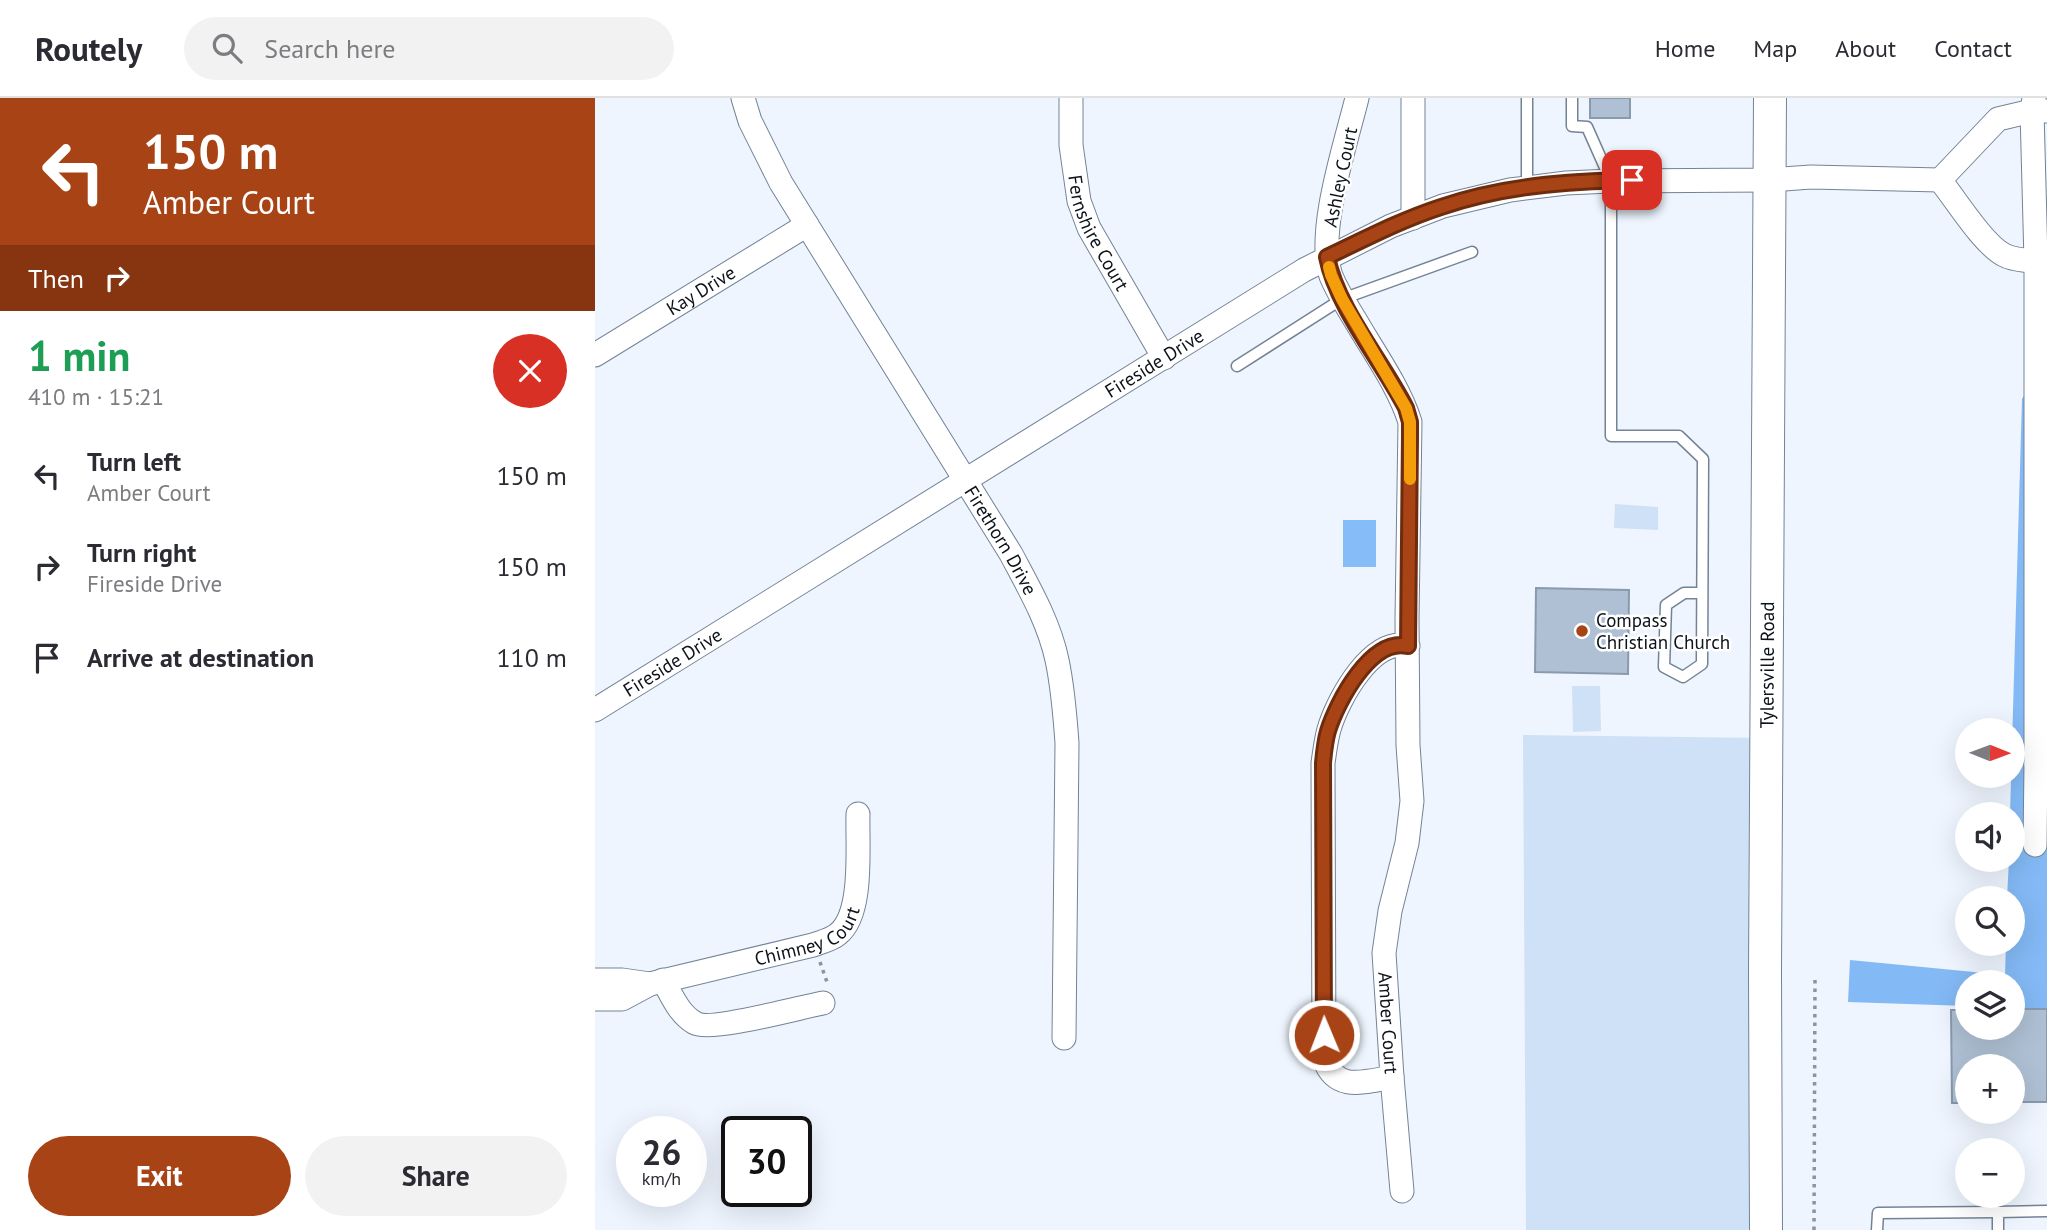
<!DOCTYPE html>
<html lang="en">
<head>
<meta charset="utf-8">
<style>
	:root { --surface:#fff; --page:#f2f2f3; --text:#2b2b33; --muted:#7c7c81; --line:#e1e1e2; --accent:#a84315 }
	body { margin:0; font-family:"PT Sans",sans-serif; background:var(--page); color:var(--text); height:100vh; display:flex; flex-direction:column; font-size:26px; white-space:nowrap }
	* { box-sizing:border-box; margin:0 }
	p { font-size:23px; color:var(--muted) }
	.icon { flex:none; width:38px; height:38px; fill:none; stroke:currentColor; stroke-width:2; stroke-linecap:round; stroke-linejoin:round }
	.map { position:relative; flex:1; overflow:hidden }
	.panel { display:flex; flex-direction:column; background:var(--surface); width:595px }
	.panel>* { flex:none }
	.hud { background:#a84315; color:#fff; overflow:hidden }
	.needle { width:46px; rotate:91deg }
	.tools { position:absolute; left:1360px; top:620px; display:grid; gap:14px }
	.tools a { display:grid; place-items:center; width:70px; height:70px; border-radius:50%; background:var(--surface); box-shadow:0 7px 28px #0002; font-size:35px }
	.speed { position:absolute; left:21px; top:1018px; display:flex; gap:14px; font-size:35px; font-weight:700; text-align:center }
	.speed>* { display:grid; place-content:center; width:91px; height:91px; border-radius:50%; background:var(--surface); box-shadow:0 7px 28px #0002; line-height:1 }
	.speed small { font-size:18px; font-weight:400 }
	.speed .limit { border:4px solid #111; border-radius:10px; background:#fff; color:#111 }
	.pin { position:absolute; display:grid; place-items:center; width:60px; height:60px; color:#fff; margin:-30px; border-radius:14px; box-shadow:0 4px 10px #0006 }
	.me { position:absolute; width:77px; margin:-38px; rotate:359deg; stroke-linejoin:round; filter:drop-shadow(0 0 5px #0008) }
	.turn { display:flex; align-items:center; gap:24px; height:147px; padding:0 28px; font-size:32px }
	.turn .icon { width:91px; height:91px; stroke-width:2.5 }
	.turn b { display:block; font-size:49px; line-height:60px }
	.then { display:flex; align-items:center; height:66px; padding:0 28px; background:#0003; gap:14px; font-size:26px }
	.round { display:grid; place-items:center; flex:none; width:74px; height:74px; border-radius:37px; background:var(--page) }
	.overview { display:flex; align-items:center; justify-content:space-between; height:119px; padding:0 28px }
	h1 { font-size:42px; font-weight:600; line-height:52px; color:#1e9e55 }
	.primary-button { display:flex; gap:14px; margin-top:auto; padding:14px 28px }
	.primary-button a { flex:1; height:80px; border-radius:42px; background:var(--accent); color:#fff; font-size:28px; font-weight:600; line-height:80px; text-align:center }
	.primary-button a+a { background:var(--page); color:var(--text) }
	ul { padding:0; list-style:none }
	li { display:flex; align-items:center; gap:21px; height:91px; padding:0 28px }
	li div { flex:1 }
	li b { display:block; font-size:26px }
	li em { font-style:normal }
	header { display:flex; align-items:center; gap:42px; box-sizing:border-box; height:98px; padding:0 35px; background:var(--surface); border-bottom:2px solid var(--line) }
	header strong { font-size:33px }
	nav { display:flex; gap:38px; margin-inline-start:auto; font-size:24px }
	.search { width:490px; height:63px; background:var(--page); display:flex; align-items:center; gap:18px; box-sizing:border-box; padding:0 24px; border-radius:38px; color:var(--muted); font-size:26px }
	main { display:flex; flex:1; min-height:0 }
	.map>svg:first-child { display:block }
</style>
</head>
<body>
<header>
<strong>Routely</strong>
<div class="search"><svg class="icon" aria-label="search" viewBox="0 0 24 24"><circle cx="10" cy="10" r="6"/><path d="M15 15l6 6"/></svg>Search here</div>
<nav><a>Home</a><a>Map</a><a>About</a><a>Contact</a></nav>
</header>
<main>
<section class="panel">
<div class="hud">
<div class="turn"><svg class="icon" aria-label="left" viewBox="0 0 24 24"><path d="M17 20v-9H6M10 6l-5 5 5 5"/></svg><div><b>150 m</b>Amber Court</div></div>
<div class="then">Then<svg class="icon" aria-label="right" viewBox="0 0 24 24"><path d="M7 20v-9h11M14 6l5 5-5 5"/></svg></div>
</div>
<div class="overview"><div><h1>1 min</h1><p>410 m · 15:21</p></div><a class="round" style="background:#d93025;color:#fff"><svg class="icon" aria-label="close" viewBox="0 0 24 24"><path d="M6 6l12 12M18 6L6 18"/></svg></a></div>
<ul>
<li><svg class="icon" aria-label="left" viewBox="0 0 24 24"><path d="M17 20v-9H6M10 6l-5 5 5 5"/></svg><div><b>Turn left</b><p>Amber Court</p></div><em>150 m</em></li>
<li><svg class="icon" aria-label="right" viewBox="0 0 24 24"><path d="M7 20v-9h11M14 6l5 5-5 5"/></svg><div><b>Turn right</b><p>Fireside Drive</p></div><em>150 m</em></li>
<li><svg class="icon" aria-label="arrive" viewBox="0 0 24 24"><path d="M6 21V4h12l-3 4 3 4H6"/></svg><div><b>Arrive at destination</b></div><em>110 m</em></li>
</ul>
<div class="primary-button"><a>Exit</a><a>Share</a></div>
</section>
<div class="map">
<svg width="1452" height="1132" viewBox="0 0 1452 1132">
	<rect width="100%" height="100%" fill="#eef5fe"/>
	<g fill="#cee1f7">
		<polygon points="1020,406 1063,409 1063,432 1019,430"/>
		<polygon points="977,588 1005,588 1006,633 978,634"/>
		<polygon points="928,637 1171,640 1171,1132 931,1132"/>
	</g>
	<polygon fill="#83b9f5" points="1448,265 1452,274 1452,911 1418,910 1418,884 1372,884 1372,908 1253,904 1255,862 1410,877 1411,845 1418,845 1418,800 1412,800 1414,761 1418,761 1418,716 1415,716 1427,301"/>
	<rect fill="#86bdf8" x="748" y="422" width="33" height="47"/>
	<g fill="#afc0d4" stroke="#899aad" stroke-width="2">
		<rect x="995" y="0" width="40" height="20"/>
		<polygon points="941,490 1034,492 1033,576 940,574"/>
		<polygon points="1418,911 1452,911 1452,1004 1418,1004 1418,968 1372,968 1372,1005 1357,1005 1356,912 1372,912 1372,929 1418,929"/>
	</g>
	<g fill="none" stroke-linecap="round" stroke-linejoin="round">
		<g stroke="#738396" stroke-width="13">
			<g id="service">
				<polyline points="977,0 977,28 992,29 1016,83 1016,338 1084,338 1108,361 1107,566 1088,579 1069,569 1071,507 1089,495 1107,495"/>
				<polyline points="932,90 932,0"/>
				<polyline points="642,268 747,201 877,154"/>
				<polyline points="1282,1132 1283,1115 1403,1114"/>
				<polyline points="1403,1132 1403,1114 1452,1113"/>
			</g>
		</g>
		<g stroke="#738396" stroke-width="25">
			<g id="minor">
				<path id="s1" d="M148,0L155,23L186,85L416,456C434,490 454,524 462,562C468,590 470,617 472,645L469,940"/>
				<path id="s2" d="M476,0V47L484,103L494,130L569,260"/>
				<path id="s3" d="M762,0C751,45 721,134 736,178C743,195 753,210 762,225C780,256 804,289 815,324L812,521L813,647L817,703L812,745L795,813L789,855L797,979C768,984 741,994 729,961L728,665C730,652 731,640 735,628C744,600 777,539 813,548"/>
				<polyline points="1439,0 1437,13 1441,163 1441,666 1452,666"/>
				<path d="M1345,82C1361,102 1388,146 1409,157C1420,163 1439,163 1452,163"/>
				<polyline points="818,120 818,0"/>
				<path id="s4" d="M0,257L212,127"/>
				<path id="s5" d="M0,612L709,172L796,128L848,108L915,92L971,85L1016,83L1174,82L1216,79L1345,82L1403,21L1437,13H1452"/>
				<polyline points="1440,747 1441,666"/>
				<polyline points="0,882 27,882 55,886"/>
				<path d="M68,882C77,898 84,916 100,925C115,934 206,909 228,905"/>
				<path id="s6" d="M0,901H27L55,886L218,847C226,844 236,842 243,836C269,816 262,747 263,716"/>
				<polyline points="797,979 807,1093"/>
			</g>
		</g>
		<g stroke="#738396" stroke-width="34">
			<g id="secondary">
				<path id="s7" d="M1171,1132L1170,875L1175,0"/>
			</g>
		</g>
		<g stroke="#8c939b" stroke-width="3.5" stroke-dasharray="3.5 5" stroke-linecap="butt">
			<polyline points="225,864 233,887"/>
			<polyline points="1219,1132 1220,879"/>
		</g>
		<use href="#service" stroke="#fff" stroke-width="10"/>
		<use href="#minor" stroke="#fff" stroke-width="23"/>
		<use href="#secondary" stroke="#fff" stroke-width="32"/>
	</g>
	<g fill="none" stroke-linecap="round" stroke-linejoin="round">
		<g stroke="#6d2c0e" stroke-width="18">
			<path id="route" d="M729,937L728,665C729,654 730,643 733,633C742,604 776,539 813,548L815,338V324L811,310C787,263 742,210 732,159C770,141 806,122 846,109C907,88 973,83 1037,82"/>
		</g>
		<use href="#route" stroke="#a84315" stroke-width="12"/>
		<polyline stroke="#f59e0b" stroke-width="12" points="734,169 736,177 747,201 811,310 815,324 815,381"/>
	</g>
	<circle fill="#a84315" stroke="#fff" stroke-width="2.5" cx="987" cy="533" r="7"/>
	<g text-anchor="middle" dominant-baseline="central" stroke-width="5" stroke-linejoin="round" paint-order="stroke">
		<g font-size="19" fill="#0c1219" stroke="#fff">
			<text transform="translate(745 79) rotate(-78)">Ashley Court</text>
			<text stroke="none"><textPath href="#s2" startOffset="140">Fernshire Court</textPath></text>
			<text stroke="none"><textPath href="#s4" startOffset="124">Kay Drive</textPath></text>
			<text stroke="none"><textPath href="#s5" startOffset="658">Fireside Drive</textPath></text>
			<text stroke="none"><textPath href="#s1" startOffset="513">Firethorn Drive</textPath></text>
			<text stroke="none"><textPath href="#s5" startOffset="91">Fireside Drive</textPath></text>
			<text stroke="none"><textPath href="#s7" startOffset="565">Tylersville Road</textPath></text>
			<text stroke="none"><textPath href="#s6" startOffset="226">Chimney Court</textPath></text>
			<text stroke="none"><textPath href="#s3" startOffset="952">Amber Court</textPath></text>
		</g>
		<g font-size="19" fill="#0c1219" stroke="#fff" text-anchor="start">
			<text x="1001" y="522">Compass<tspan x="1001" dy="22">Christian Church</tspan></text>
		</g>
	</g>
</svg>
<div class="tools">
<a><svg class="needle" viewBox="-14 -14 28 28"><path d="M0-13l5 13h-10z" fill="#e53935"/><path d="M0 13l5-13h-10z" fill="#7c7c81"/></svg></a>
<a><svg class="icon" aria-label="sound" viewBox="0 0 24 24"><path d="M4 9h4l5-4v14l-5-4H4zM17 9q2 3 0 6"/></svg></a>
<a><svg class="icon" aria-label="search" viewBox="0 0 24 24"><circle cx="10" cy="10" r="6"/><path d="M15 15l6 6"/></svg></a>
<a><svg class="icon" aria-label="layers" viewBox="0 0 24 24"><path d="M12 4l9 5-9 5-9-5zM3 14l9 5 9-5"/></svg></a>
<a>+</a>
<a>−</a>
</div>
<div class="speed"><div>26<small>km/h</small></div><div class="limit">30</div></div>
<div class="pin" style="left:1037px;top:82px;background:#d93025"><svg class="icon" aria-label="arrive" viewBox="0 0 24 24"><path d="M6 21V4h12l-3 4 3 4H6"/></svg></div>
<svg class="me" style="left:729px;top:937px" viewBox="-20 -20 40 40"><circle r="17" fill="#a84315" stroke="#fff" stroke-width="3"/><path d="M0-11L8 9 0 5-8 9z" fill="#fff"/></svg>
</div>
</main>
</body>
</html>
